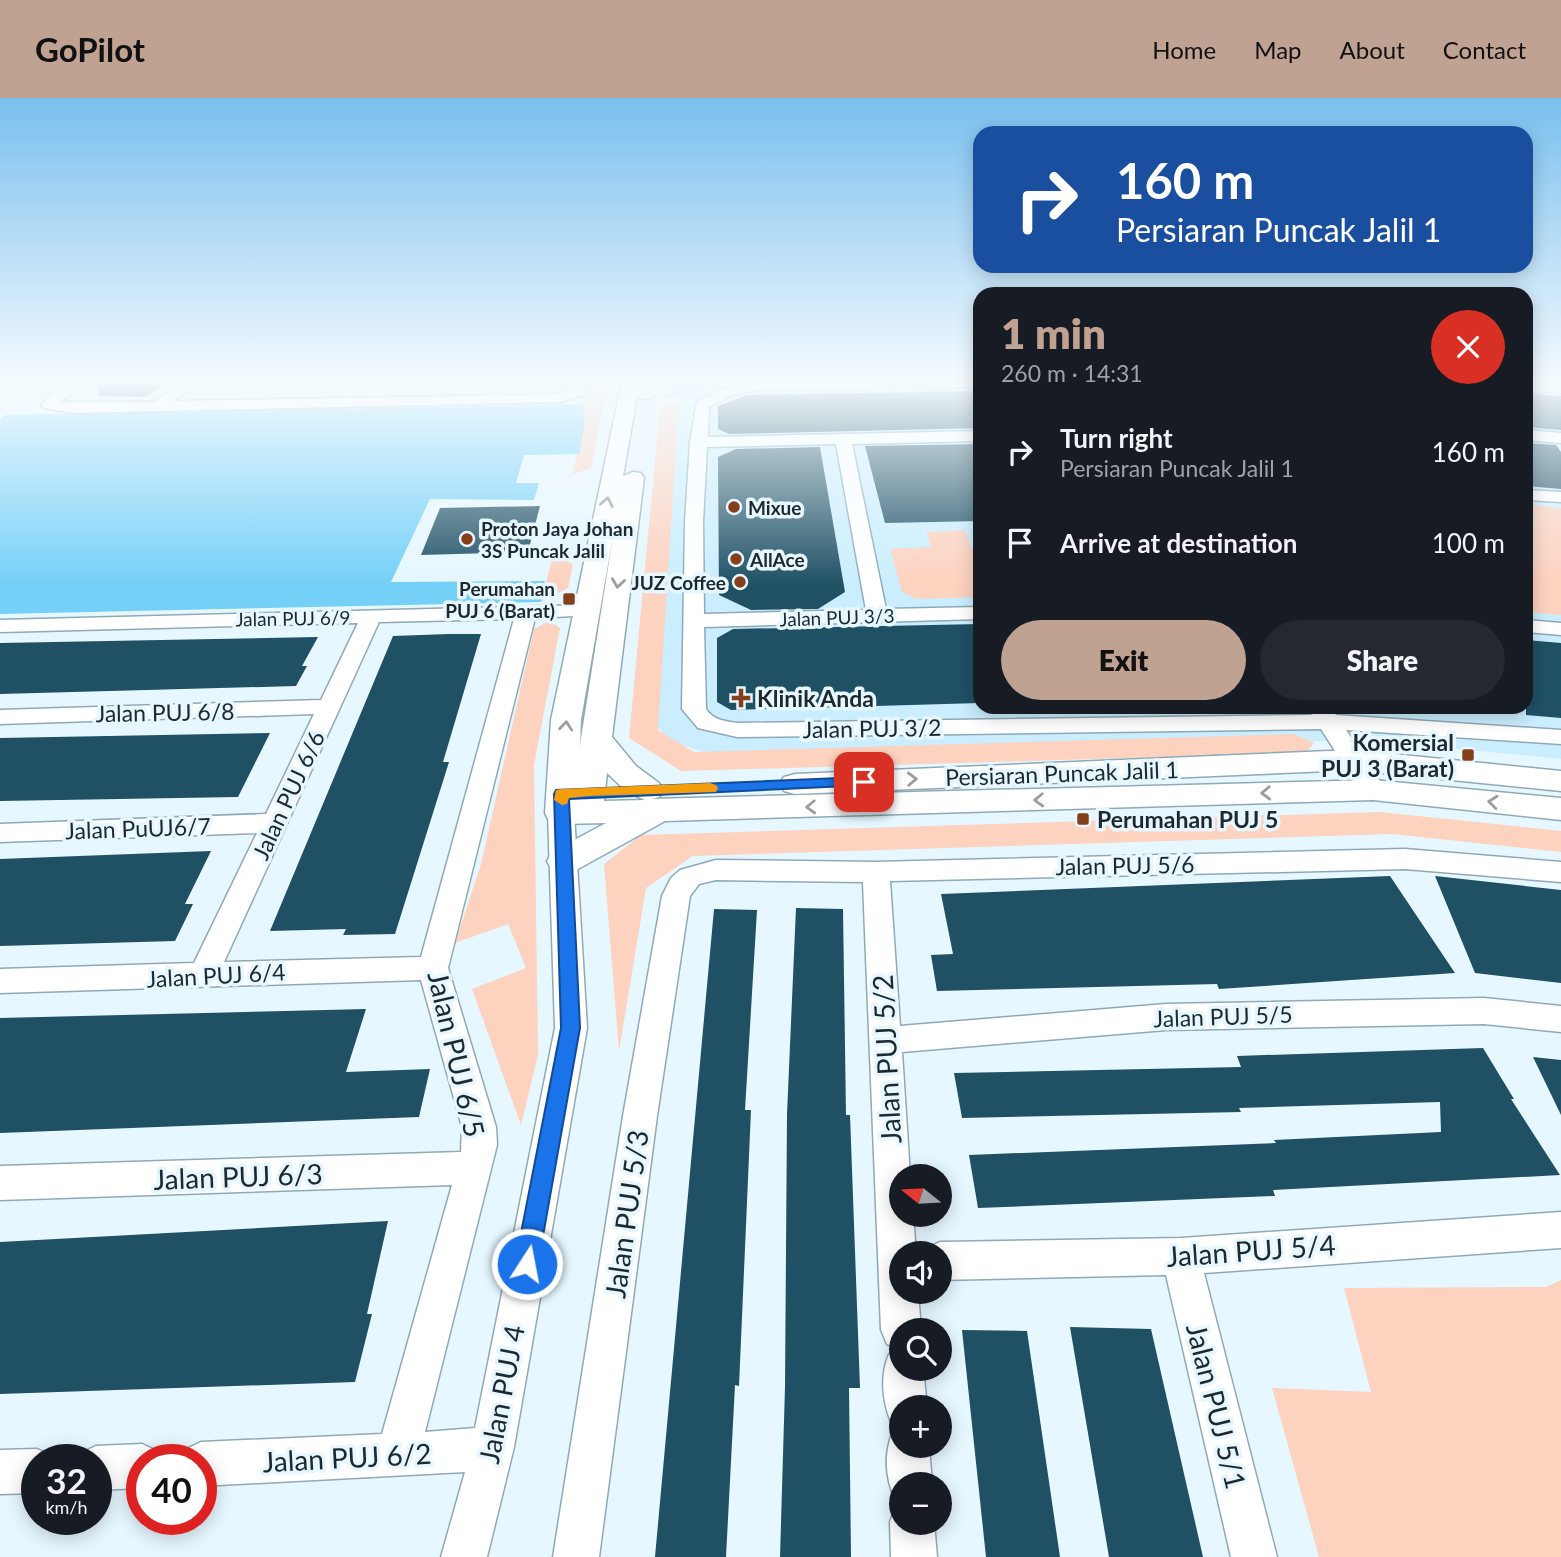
<!DOCTYPE html>
<html lang="en">
<head>
<meta charset="utf-8">
<style>
	:root { --surface:#171b24; --page:#242831; --text:#f1f3f6; --muted:#9ea1a6; --accent:#c0a293 }
	body { margin:0; font-family:Lato,sans-serif; background:var(--page); color:var(--text); height:100vh; display:flex; flex-direction:column; font-size:26px; white-space:nowrap }
	* { box-sizing:border-box; margin:0 }
	p { font-size:23px; color:var(--muted) }
	.icon { flex:none; width:38px; height:38px; fill:none; stroke:currentColor; stroke-width:2; stroke-linecap:round; stroke-linejoin:round }
	.map { position:relative; flex:1; overflow:hidden }
	.sheet { position:absolute; left:973px; top:189px; width:560px; height:427px; display:flex; flex-direction:column; background:var(--surface); border-radius:21px; box-shadow:0 4px 18px #0003 }
	.sheet>* { flex:none }
	.banner { position:absolute; left:973px; top:28px; width:560px; height:147px; border-radius:21px; box-shadow:0 4px 18px #0003; background:#1a4fa0; color:#fff; overflow:hidden }
	.needle { width:46px; rotate:288deg }
	.tools { position:absolute; left:889px; top:1066px; display:grid; gap:14px }
	.tools a { display:grid; place-items:center; width:63px; height:63px; border-radius:50%; background:var(--surface); box-shadow:0 4px 18px #0003; font-size:35px }
	.speed { position:absolute; left:21px; top:1346px; display:flex; gap:14px; font-size:35px; font-weight:700; text-align:center }
	.speed>* { display:grid; place-content:center; width:91px; height:91px; border-radius:50%; background:var(--surface); box-shadow:0 4px 18px #0003; line-height:1 }
	.speed small { font-size:18px; font-weight:400 }
	.speed .limit { border:10px solid #d22; background:#fff; color:#111 }
	.pin { position:absolute; display:grid; place-items:center; width:60px; height:60px; color:#fff; margin:-30px; border-radius:14px; box-shadow:0 4px 10px #0006 }
	.me { position:absolute; width:77px; margin:-38px; rotate:11deg; stroke-linejoin:round; filter:drop-shadow(0 0 5px #0008) }
	.turn { display:flex; align-items:center; gap:24px; height:147px; padding:0 28px; font-size:32px }
	.turn .icon { width:91px; height:91px; stroke-width:2.5 }
	.turn b { display:block; font-size:49px; line-height:60px }
	.round { display:grid; place-items:center; flex:none; width:74px; height:74px; border-radius:37px; background:var(--page) }
	.headline { display:flex; align-items:center; justify-content:space-between; height:119px; padding:0 28px }
	h1 { font-size:42px; font-weight:800; line-height:52px; color:var(--accent) }
	.button { display:flex; gap:14px; margin-top:auto; padding:14px 28px }
	.button a { flex:1; height:80px; border-radius:42px; background:var(--accent); color:#111; font-size:28px; font-weight:800; line-height:80px; text-align:center }
	.button a+a { background:var(--page); color:var(--text) }
	ul { padding:0; list-style:none }
	li { display:flex; align-items:center; gap:21px; height:91px; padding:0 28px }
	li div { flex:1 }
	li b { display:block; font-size:26px }
	li em { font-style:normal }
	header { display:flex; align-items:center; gap:42px; box-sizing:border-box; height:98px; padding:0 35px; background:var(--accent); color:#111 }
	header strong { font-size:33px }
	nav { display:flex; gap:38px; margin-inline-start:auto; font-size:24px }
	.map>svg:first-child { display:block }
</style>
</head>
<body>
<header>
<strong>GoPilot</strong>
<nav><a>Home</a><a>Map</a><a>About</a><a>Contact</a></nav>
</header>
<div class="map">
<svg width="1561" height="1459" viewBox="0 0 1561 1459">
	<rect width="100%" height="100%" fill="#e6f7ff"/>
	<polygon fill="#caeeff" points="730,283 980,283 980,609 1526,609 1526,283 1561,283 1561,661 1368,642 707,655 670,643 654,625 676,317 687,299 708,288"/>
	<g fill="#fdd2bf">
		<polygon points="590,283 608,283 591,370 573,376"/>
		<polygon points="679,303 658,632 694,654 1294,636 1314,645 1306,655 681,673 629,640 660,310"/>
		<polygon points="1526,406 1561,410 1561,517 1526,514"/>
		<polygon points="965,432 971,449 980,449 980,499 917,501 902,494 890,451 931,449 926,434"/>
		<polygon points="553,457 573,466 568,490 541,504"/>
		<polygon points="549,523 560,530 534,667 538,957 521,1027 472,891 526,870 508,826 455,845 481,766 534,531"/>
		<polygon points="1380,714 1561,733 1561,754 1392,736 693,758 646,790 619,953 604,766 641,737"/>
		<polygon points="1561,1182 1561,1459 1319,1459 1272,1290 1371,1294 1344,1190 1546,1189"/>
	</g>
	<polygon fill="#74d0f7" points="585,306 583,321 585,324 579,356 524,357 516,385 539,385 534,402 430,401 391,484 545,483 541,504 0,516 0,321 5,317"/>
	<g fill="none" stroke-linecap="round" stroke-linejoin="round">
		<polyline stroke="#74d0f7" stroke-width="3.5" points="667,298 698,286"/>
	</g>
	<g fill="#1f5064">
		<polygon points="99,283 167,283 146,299 99,298"/>
		<polygon points="980,293 980,330 729,336 718,331 718,308 747,297"/>
		<polygon points="1526,295 1561,298 1561,332 1526,329"/>
		<polygon points="1526,345 1556,347 1561,354 1561,391 1526,388"/>
		<polygon points="980,346 980,423 885,425 865,348"/>
		<polygon points="820,349 845,494 818,511 751,512 719,497 718,359 736,351"/>
		<polygon points="540,408 528,454 421,457 440,410"/>
		<polygon points="980,526 980,605 731,612 717,604 717,540 733,531"/>
		<polygon points="449,536 481,536 443,664 449,664 395,836 343,837 346,831 270,833 393,538"/>
		<polygon points="318,539 302,568 307,568 296,588 0,596 0,545"/>
		<polygon points="1526,542 1561,545 1561,620 1526,617"/>
		<polygon points="270,635 238,699 0,703 0,640"/>
		<polygon points="211,753 185,806 193,806 175,843 0,848 0,761"/>
		<polygon points="1390,778 1455,875 1219,891 1217,886 937,893 931,857 953,856 941,796"/>
		<polygon points="1435,778 1561,792 1561,885 1475,875"/>
		<polygon points="796,810 843,811 846,1017 850,1017 860,1290 849,1290 851,1459 780,1459 785,1289 787,1016"/>
		<polygon points="714,811 757,812 745,1012 751,1012 739,1288 735,1287 726,1459 655,1459"/>
		<polygon points="366,911 346,974 430,971 419,1019 0,1035 0,920"/>
		<polygon points="1483,950 1514,1001 1511,1001 1560,1077 1273,1092 1275,1098 978,1110 969,1057 1276,1045 1274,1042 1441,1034 1440,1004 1239,1010 1241,1014 962,1020 954,975 1241,969 1237,958"/>
		<polygon points="1533,959 1561,962 1561,1017"/>
		<polygon points="388,1123 367,1216 372,1216 355,1284 0,1296 0,1144"/>
		<polygon points="1070,1229 1151,1231 1203,1459 1109,1459"/>
		<polygon points="962,1232 1027,1233 1060,1459 986,1459"/>
	</g>
	<g fill="none" stroke-linecap="round" stroke-linejoin="round">
		<g stroke="#8faab6" stroke-width="3">
			<g id="minor">
				<polygon points="70,283 87,283 60,304 155,304 182,283 198,283 174,303 559,296 572,291 575,283 589,283 583,297 561,304 73,315 44,310 41,307 51,296"/>
				<path d="M980,283V289L757,292L730,298L709,309L708,339L980,333V343L852,346L886,511L980,509V521L704,529L706,611C713,622 724,623 737,625L1312,617L1310,614L1314,609H1330L1336,617L1561,632V646L1346,632L1386,692L1382,698L1373,700L1364,698L1321,631L737,639L698,630L682,611L685,424L690,344L697,304L720,292L757,284ZM836,346L866,512L704,516L703,424L707,349Z"/>
				<polygon points="1526,284 1561,287 1561,295 1526,292"/>
				<polygon points="1526,332 1561,335 1561,345 1526,342"/>
				<polygon points="1526,392 1561,394 1561,404 1526,402"/>
				<path d="M586,507L593,509L596,513L593,517L535,520L448,870L496,1029L497,1047L425,1334L475,1330L555,930L548,715L552,709L561,706L570,709L574,715L587,930L514,1349L487,1459H441L465,1374L201,1388V1362H181L186,1351L201,1344L382,1336L452,1087L0,1102V1068L461,1054L462,1029L421,882L0,895V871L194,865L257,735L0,744V726L266,716L314,616L0,626V612L321,602L358,525L0,534V522ZM514,521L421,859L224,864L379,524Z"/>
				<polygon points="1526,522 1561,525 1561,537 1526,534"/>
				<path d="M1405,751L1561,764V784L1405,771L890,783L900,928L1166,906L1484,900L1561,908V934L1484,926L1166,932L902,954L910,1078H901V1116H913L916,1155H901V1194H918L921,1232H901V1270H923L927,1309H901V1328L891,1324C882,1302 880,1277 889,1256L899,1251L887,1246L881,1232L863,784L716,782L699,786L690,798L657,1018L599,1459H553L623,1018L662,798L671,780L680,772L716,762L876,764Z"/>
				<polygon points="1561,1114 1561,1150 1204,1175 1277,1459 1231,1459 1166,1177 940,1182 940,1155 925,1155 927,1150 940,1144 1181,1140"/>
				<path d="M901,1329V1348H929L932,1386H901V1404L895,1401C885,1379 884,1355 893,1333Z"/>
				<polygon points="142,1346 157,1353 161,1362 142,1362 142,1390 96,1392 96,1362 78,1362 81,1355 96,1348"/>
				<polygon points="37,1351 52,1358 54,1362 37,1362 37,1395 0,1396 0,1352"/>
				<polygon points="901,1406 901,1424 934,1424 937,1459 891,1459 890,1424 896,1408"/>
			</g>
		</g>
		<g stroke="#8faab6" stroke-width="3">
			<g id="major">
				<path d="M622,283H640L639,292L650,283H670C662,293 650,305 637,299L623,378L633,374L641,375L644,380L612,639L636,668L659,685L664,692L659,699L652,701L1373,682L1561,700V722L1373,702L665,723L576,772L564,775L552,772L547,763L552,754L606,725L561,726L549,723L545,715L551,622ZM614,432L581,640L580,649L581,622ZM607,675L627,694L645,702L604,703Z"/>
				<polygon points="1353,652 1561,673 1561,693 1353,672 795,696 784,693 779,686 784,679 795,676"/>
			</g>
		</g>
		<use href="#minor" fill="#fff" fill-rule="evenodd"/>
		<use href="#major" fill="#fff" fill-rule="evenodd"/>
	</g>
	<defs><path id="oneway-chevron" d="M-2-3.5L2.5 0L-2 3.5" fill="none" stroke-width="1.6" stroke-linecap="round" stroke-linejoin="round" transform="scale(1.75)"/></defs>
	<g stroke="#9a9ea0">
		<use href="#oneway-chevron" transform="translate(607 404) rotate(-79)"/>
		<use href="#oneway-chevron" transform="translate(618 485) rotate(98)"/>
		<use href="#oneway-chevron" transform="translate(566 628) rotate(-84)"/>
		<use href="#oneway-chevron" transform="translate(912 681) rotate(-2)"/>
		<use href="#oneway-chevron" transform="translate(1266 695) rotate(178)"/>
		<use href="#oneway-chevron" transform="translate(1039 702) rotate(178)"/>
		<use href="#oneway-chevron" transform="translate(1493 704) rotate(-174)"/>
		<use href="#oneway-chevron" transform="translate(811 709) rotate(178)"/>
	</g>
	<linearGradient id="sky" x2="0" y2="1"><stop stop-color="#79bfee"/><stop offset="0.58" stop-color="#f4fbff"/><stop offset="1" stop-color="#f4fbff" stop-opacity="0"/></linearGradient>
	<rect width="1561" height="487" fill="url(#sky)"/>
	<polygon fill="#1a73e8" stroke="#114b97" stroke-width="2" points="864,679 869,680 871,684 869,687 569,701 580,930 538,1166 535,1174 527,1177 519,1174 515,1166 561,930 554,696 556,692"/>
	<polygon fill="#f59e0b" points="710,685 716,687 718,690 716,694 588,698 569,700 567,706 562,707 554,702 556,692 562,691"/>
	<g fill="#853f1b" stroke="#e6f7ff" stroke-width="2.5">
		<circle cx="734" cy="409" r="7"/>
		<circle cx="467" cy="441" r="7"/>
		<circle cx="736" cy="461" r="7"/>
		<circle cx="740" cy="484" r="7"/>
		<rect x="562" y="494" width="14" height="14" rx="3.5"/>
		<path d="M737.5 589.5h7v7h7v7h-7v7h-7v-7h-7v-7h7z"/>
		<rect x="1461" y="650" width="14" height="14" rx="3.5"/>
		<rect x="1076" y="714" width="14" height="14" rx="3.5"/>
	</g>
	<g text-anchor="middle" dominant-baseline="central" stroke-width="7" stroke-linejoin="round" paint-order="stroke">
		<g font-size="19" font-weight="bold" fill="#1e282d" stroke="#e6f7ff" text-anchor="start">
			<text x="748" y="409">Mixue</text>
			<text x="481" y="430">Proton Jaya Johan<tspan x="481" dy="22">3S Puncak Jalil</tspan></text>
			<text x="750" y="461">AllAce</text>
			<text x="726" y="484" text-anchor="end">JUZ Coffee</text>
			<text x="555" y="490" text-anchor="end">Perumahan<tspan x="555" dy="22">PUJ 6 (Barat)</tspan></text>
		</g>
		<g font-size="19" fill="#1e282d" stroke="#e6f7ff">
			<text transform="translate(837 519) rotate(-2)">Jalan PUJ 3/3</text>
			<text transform="translate(293 520) rotate(-1)">Jalan PUJ 6/9</text>
		</g>
		<g font-size="23" font-weight="bold" fill="#1e282d" stroke="#e6f7ff" text-anchor="start">
			<text x="757" y="600">Klinik Anda</text>
			<text x="1454" y="644" text-anchor="end">Komersial<tspan x="1454" dy="26">PUJ 3 (Barat)</tspan></text>
			<text x="1097" y="721">Perumahan PUJ 5</text>
		</g>
		<g font-size="23" fill="#1e282d" stroke="#e6f7ff">
			<text transform="translate(165 614) rotate(-1)">Jalan PUJ 6/8</text>
			<text transform="translate(872 630) rotate(-1)">Jalan PUJ 3/2</text>
			<text transform="translate(1062 675) rotate(-2)">Persiaran Puncak Jalil 1</text>
			<text transform="translate(288 697) rotate(-65)">Jalan PUJ 6/6</text>
			<text transform="translate(138 730) rotate(-2)">Jalan PuUJ6/7</text>
			<text transform="translate(1125 767) rotate(-1)">Jalan PUJ 5/6</text>
			<text transform="translate(216 877) rotate(-3)">Jalan PUJ 6/4</text>
			<text transform="translate(1223 918) rotate(-2)">Jalan PUJ 5/5</text>
		</g>
		<g font-size="28" fill="#1e282d" stroke="#e6f7ff">
			<text transform="translate(457 956) rotate(77)">Jalan PUJ 6/5</text>
			<text transform="translate(886 961) rotate(-93)">Jalan PUJ 5/2</text>
			<text transform="translate(238 1078) rotate(-2)">Jalan PUJ 6/3</text>
			<text transform="translate(626 1116) rotate(-82)">Jalan PUJ 5/3</text>
			<text transform="translate(1251 1152) rotate(-4)">Jalan PUJ 5/4</text>
			<text transform="translate(501 1296) rotate(-79)">Jalan PUJ 4</text>
			<text transform="translate(1217 1308) rotate(76)">Jalan PUJ 5/1</text>
			<text transform="translate(347 1359) rotate(-3)">Jalan PUJ 6/2</text>
		</g>
	</g>
</svg>
<div class="tools">
<a><svg class="needle" viewBox="-14 -14 28 28"><path d="M0-13l5 13h-10z" fill="#e53935"/><path d="M0 13l5-13h-10z" fill="#9ea1a6"/></svg></a>
<a><svg class="icon" aria-label="sound" viewBox="0 0 24 24"><path d="M4 9h4l5-4v14l-5-4H4zM17 9q2 3 0 6"/></svg></a>
<a><svg class="icon" aria-label="search" viewBox="0 0 24 24"><circle cx="10" cy="10" r="6"/><path d="M15 15l6 6"/></svg></a>
<a>+</a>
<a>−</a>
</div>
<div class="speed"><div>32<small>km/h</small></div><div class="limit">40</div></div>
<div class="pin" style="left:864px;top:684px;background:#d93025"><svg class="icon" aria-label="arrive" viewBox="0 0 24 24"><path d="M6 21V4h12l-3 4 3 4H6"/></svg></div>
<svg class="me" style="left:527px;top:1166px" viewBox="-20 -20 40 40"><circle r="17" fill="#1a73e8" stroke="#fff" stroke-width="3"/><path d="M0-11L8 9 0 5-8 9z" fill="#fff"/></svg>
<div class="banner">
<div class="turn"><svg class="icon" aria-label="right" viewBox="0 0 24 24"><path d="M7 20v-9h11M14 6l5 5-5 5"/></svg><div><b>160 m</b>Persiaran Puncak Jalil 1</div></div>
</div>
<section class="sheet">
<div class="headline"><div><h1>1 min</h1><p>260 m · 14:31</p></div><a class="round" style="background:#d93025;color:#fff"><svg class="icon" aria-label="close" viewBox="0 0 24 24"><path d="M6 6l12 12M18 6L6 18"/></svg></a></div>
<ul>
<li><svg class="icon" aria-label="right" viewBox="0 0 24 24"><path d="M7 20v-9h11M14 6l5 5-5 5"/></svg><div><b>Turn right</b><p>Persiaran Puncak Jalil 1</p></div><em>160 m</em></li>
<li><svg class="icon" aria-label="arrive" viewBox="0 0 24 24"><path d="M6 21V4h12l-3 4 3 4H6"/></svg><div><b>Arrive at destination</b></div><em>100 m</em></li>
</ul>
<div class="button"><a>Exit</a><a>Share</a></div>
</section>
</div>
</body>
</html>
